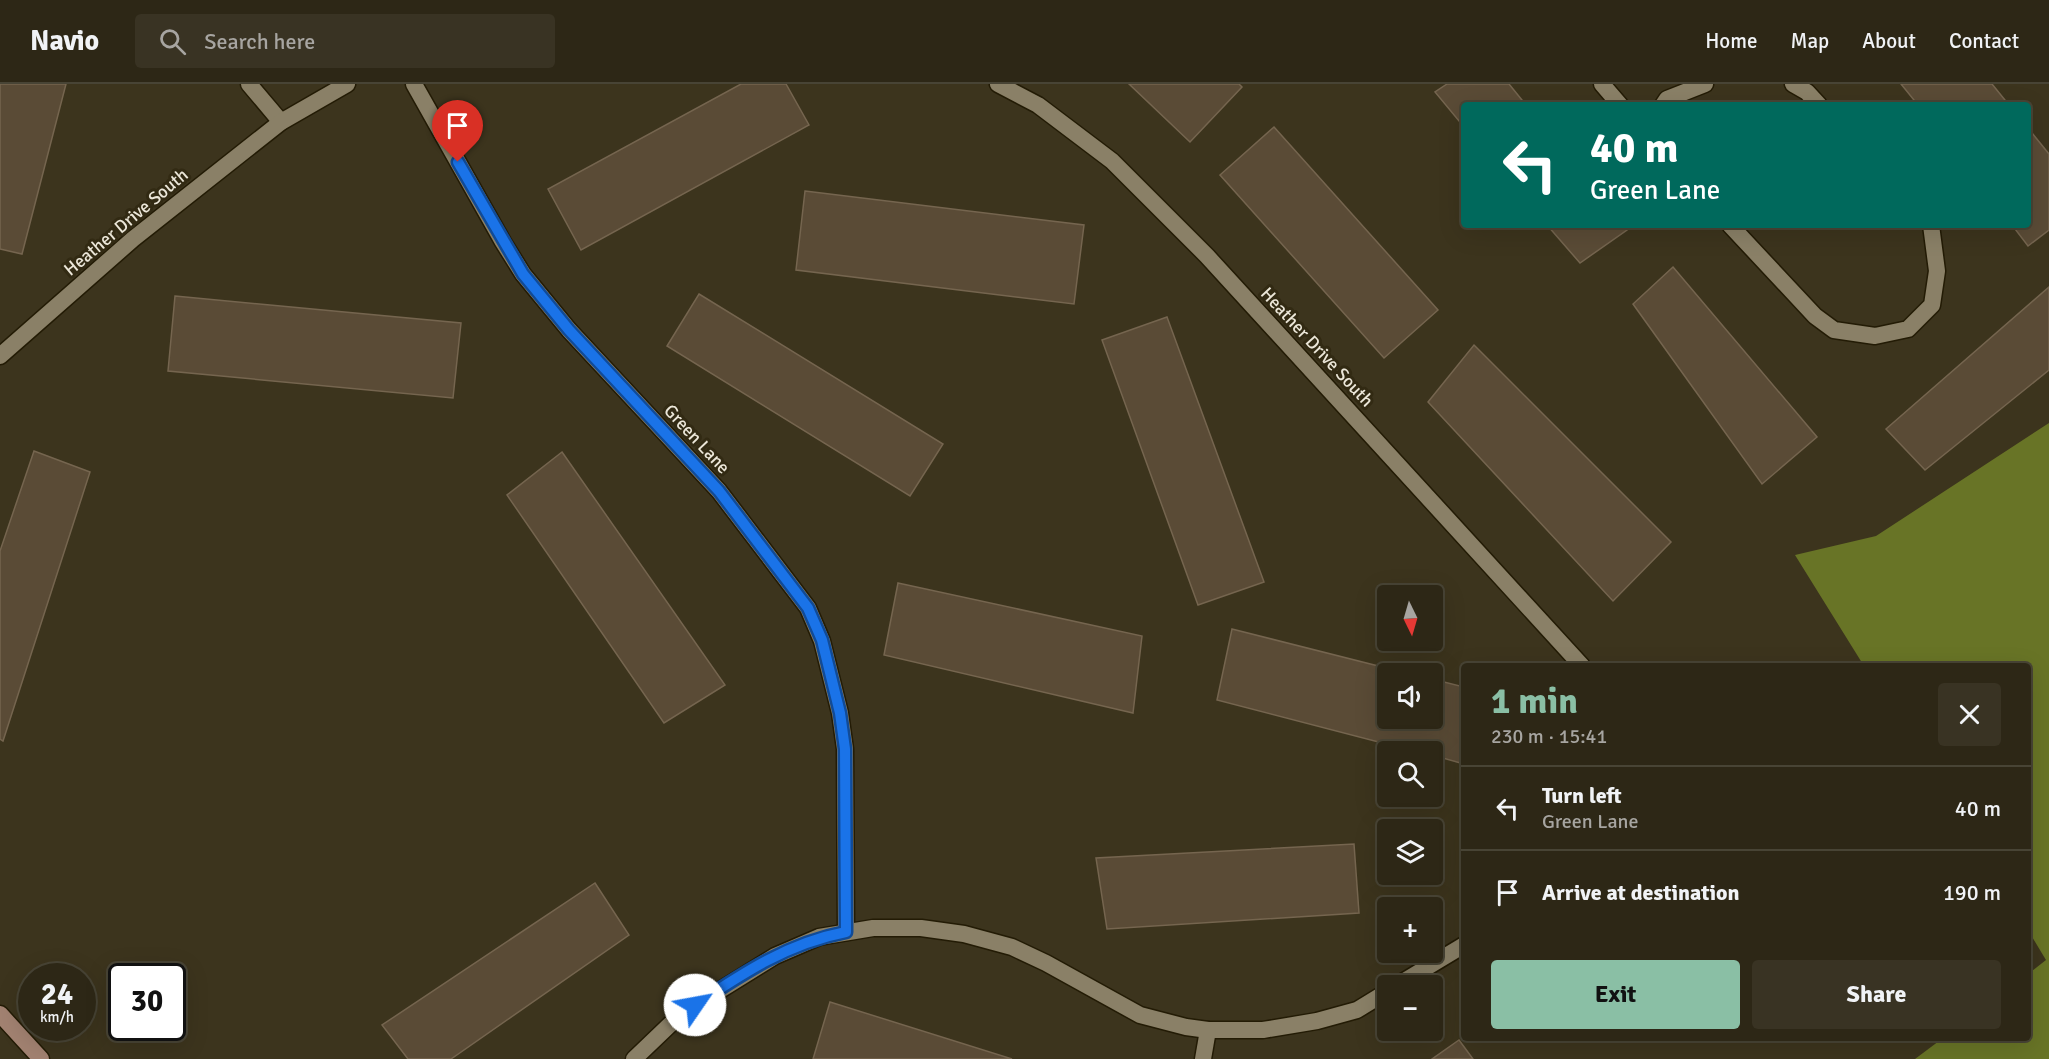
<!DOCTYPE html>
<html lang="en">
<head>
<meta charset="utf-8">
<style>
	:root { --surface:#2d2716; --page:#393323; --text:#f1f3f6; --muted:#a7a5a1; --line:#484435; --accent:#8abfa5 }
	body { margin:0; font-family:Signika,sans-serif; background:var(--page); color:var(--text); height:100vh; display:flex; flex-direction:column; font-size:22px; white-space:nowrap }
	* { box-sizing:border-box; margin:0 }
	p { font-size:20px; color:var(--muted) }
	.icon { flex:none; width:33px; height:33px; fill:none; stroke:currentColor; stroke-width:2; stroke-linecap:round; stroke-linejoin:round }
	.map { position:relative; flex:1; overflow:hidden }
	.side { position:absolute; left:1461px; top:579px; width:570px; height:378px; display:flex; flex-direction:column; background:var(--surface); border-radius:6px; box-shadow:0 6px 24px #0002,0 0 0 2px var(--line) }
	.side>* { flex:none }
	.banner { position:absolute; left:1461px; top:18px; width:570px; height:126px; border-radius:6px; box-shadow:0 6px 24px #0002,0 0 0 2px var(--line); background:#00695c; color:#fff; overflow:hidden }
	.needle { width:39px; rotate:175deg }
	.buttons { position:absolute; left:1377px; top:501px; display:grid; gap:12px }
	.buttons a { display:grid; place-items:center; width:66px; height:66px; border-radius:6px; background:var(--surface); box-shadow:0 6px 24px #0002,0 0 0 2px var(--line); font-size:30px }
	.speed { position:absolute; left:18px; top:879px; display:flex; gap:12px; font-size:30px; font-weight:700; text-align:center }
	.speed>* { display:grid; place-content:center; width:78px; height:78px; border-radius:50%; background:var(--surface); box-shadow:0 6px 24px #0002,0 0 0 2px var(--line); line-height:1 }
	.speed small { font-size:15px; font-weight:400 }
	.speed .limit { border:3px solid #111; border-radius:9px; background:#fff; color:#111 }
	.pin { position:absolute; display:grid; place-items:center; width:51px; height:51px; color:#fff; margin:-62px -26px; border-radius:50% 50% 50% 0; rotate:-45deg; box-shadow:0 0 6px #0007 }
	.pin .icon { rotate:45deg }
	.me { position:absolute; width:66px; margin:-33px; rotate:57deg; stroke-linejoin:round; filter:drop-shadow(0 0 4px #0008) }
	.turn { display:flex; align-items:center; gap:21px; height:126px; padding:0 30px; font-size:27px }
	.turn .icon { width:78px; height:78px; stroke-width:2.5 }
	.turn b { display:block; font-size:42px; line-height:51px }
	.round { display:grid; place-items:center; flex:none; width:63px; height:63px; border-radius:6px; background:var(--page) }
	.summary { display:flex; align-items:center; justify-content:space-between; height:102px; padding:0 30px }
	h1 { font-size:36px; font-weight:700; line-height:45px; color:var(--accent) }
	.button { display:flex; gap:12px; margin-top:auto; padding:12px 30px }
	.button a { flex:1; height:69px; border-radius:6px; background:var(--accent); color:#111; font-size:24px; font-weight:700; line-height:69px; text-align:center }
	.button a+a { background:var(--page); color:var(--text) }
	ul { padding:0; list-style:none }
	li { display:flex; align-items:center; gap:18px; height:84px; padding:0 30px; border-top:2px solid var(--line) }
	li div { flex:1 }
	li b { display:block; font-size:22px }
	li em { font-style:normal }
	header { display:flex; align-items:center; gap:36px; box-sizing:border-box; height:84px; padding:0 30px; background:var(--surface); border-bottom:2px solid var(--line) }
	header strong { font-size:28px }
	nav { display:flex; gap:33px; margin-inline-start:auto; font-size:21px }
	.search { width:420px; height:54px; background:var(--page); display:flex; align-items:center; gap:15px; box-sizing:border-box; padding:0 21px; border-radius:6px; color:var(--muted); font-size:22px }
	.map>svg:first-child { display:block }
</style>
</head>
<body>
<header>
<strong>Navio</strong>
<div class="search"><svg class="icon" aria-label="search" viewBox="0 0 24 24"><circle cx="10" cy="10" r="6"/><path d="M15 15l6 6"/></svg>Search here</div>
<nav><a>Home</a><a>Map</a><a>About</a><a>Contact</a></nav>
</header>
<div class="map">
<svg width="2049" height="975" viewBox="0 0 2049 975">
	<rect width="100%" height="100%" fill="#3c341d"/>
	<polygon fill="#687426" points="2049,339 2049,975 1915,975 1943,954 2028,954 2028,890 2046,876 2028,846 2028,582 1864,582 1795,471 1876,452"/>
	<g fill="#5a4b36" stroke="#75654f" stroke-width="1.5">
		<polygon points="0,0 66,0 22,170 0,165"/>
		<polygon points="741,0 786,0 809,41 581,166 548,105"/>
		<polygon points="1129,0 1239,0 1242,3 1190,58"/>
		<polygon points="1447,0 1509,0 1526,21 1464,21 1464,43 1435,8"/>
		<polygon points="1901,0 1992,0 2009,21 1918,21"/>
		<polygon points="1274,43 1438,226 1384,274 1220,91"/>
		<polygon points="2028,44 2049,70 2049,146 2028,162 2012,141 2028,141"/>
		<polygon points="805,107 1084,141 1074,220 796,186"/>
		<polygon points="1547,141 1624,141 1627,146 1580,179"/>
		<polygon points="1673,183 1817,353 1762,400 1633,220"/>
		<polygon points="2049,203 2049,286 1925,386 1886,345"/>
		<polygon points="699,210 943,360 910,412 667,262"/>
		<polygon points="175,212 461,239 453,314 168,287"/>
		<polygon points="1167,233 1264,498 1198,521 1102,256"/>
		<polygon points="1474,261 1671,458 1613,517 1428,318"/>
		<polygon points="34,367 90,388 3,657 0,655 0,467"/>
		<polygon points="562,368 725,601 664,639 507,411"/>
		<polygon points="898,499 1142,552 1133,629 884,571"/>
		<polygon points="1232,545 1410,590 1388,590 1388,634 1432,634 1432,595 1464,603 1464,680 1432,671 1432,668 1417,668 1217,616"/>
		<polygon points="1354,760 1359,829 1107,845 1096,774"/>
		<polygon points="595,799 629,851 451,975 408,975 382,941"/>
		<polygon points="830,918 1012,975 813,975"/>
		<polygon points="1459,956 1473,975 1432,975"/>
	</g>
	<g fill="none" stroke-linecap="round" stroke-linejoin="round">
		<g stroke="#231b05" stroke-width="19">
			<g id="minor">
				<polyline points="249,0 281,38"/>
				<polyline points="414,0 503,158 523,190 569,246 719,407 808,524 822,557 840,629 845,665 846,848"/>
				<polyline points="998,0 1038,21 1112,77 1207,172 1582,582"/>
				<polyline points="1602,0 1620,21"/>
				<polyline points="1793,0 1807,8 1819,21"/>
				<polyline points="1663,21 1667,15 1705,0"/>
				<polyline points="1730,141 1815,232 1834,246 1875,252 1908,245 1932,221 1937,187 1931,141"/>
				<polyline points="0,272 133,155 281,38 347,0"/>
				<polyline points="1396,902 1464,861"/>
				<polyline points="634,975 680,931 775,872 819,853 873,844 921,844 964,850 1012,863 1046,879 1140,931 1186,943 1208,946 1263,946 1317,937 1357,926 1388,907"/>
				<polyline points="1203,975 1208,946"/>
			</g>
		</g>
		<g stroke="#231b05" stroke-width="19">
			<polyline id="secondary" points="0,930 41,975"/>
		</g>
		<use href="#minor" stroke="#8a8067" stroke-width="16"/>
		<use href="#secondary" stroke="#a28271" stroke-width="16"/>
	</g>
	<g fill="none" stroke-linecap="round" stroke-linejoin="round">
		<g stroke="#114b97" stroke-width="15">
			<path id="route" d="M458,78L523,190L569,246L719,407L808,524L822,556L840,629L845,665L846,848C788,859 743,889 695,921"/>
		</g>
		<use href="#route" stroke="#1a73e8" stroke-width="10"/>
	</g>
	<g text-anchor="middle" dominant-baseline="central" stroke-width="6" stroke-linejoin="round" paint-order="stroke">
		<g font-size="18" fill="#ece7d9" stroke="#322a13">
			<text transform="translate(126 138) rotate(-40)">Heather Drive South</text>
			<text transform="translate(1317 263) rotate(47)">Heather Drive South</text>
			<text transform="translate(697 355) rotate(47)">Green Lane</text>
		</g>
	</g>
</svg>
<div class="buttons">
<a><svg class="needle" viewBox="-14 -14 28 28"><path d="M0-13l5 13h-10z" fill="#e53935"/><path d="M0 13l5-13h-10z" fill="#a7a5a1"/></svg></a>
<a><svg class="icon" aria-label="sound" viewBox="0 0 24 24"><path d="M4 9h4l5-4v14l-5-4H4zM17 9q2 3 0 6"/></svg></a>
<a><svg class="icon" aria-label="search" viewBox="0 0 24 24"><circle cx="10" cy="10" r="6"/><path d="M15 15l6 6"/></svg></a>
<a><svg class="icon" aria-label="layers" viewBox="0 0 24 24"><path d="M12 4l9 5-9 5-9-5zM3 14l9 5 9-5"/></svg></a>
<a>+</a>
<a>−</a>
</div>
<div class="speed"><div>24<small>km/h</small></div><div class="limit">30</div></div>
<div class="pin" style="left:458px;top:78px;background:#d93025"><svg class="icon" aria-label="arrive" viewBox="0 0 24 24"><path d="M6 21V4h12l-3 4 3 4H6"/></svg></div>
<svg class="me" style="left:695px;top:921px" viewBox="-20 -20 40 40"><circle r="19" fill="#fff"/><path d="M0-13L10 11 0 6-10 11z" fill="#1a73e8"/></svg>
<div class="banner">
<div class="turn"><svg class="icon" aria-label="left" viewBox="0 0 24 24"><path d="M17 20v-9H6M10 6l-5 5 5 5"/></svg><div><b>40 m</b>Green Lane</div></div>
</div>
<section class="side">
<div class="summary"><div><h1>1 min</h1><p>230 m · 15:41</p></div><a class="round"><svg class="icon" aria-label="close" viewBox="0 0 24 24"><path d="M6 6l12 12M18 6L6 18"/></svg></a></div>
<ul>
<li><svg class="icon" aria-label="left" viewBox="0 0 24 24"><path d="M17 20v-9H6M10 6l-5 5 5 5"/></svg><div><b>Turn left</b><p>Green Lane</p></div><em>40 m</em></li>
<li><svg class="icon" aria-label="arrive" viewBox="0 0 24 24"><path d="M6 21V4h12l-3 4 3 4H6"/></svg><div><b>Arrive at destination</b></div><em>190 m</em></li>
</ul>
<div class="button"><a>Exit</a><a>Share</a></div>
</section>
</div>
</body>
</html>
